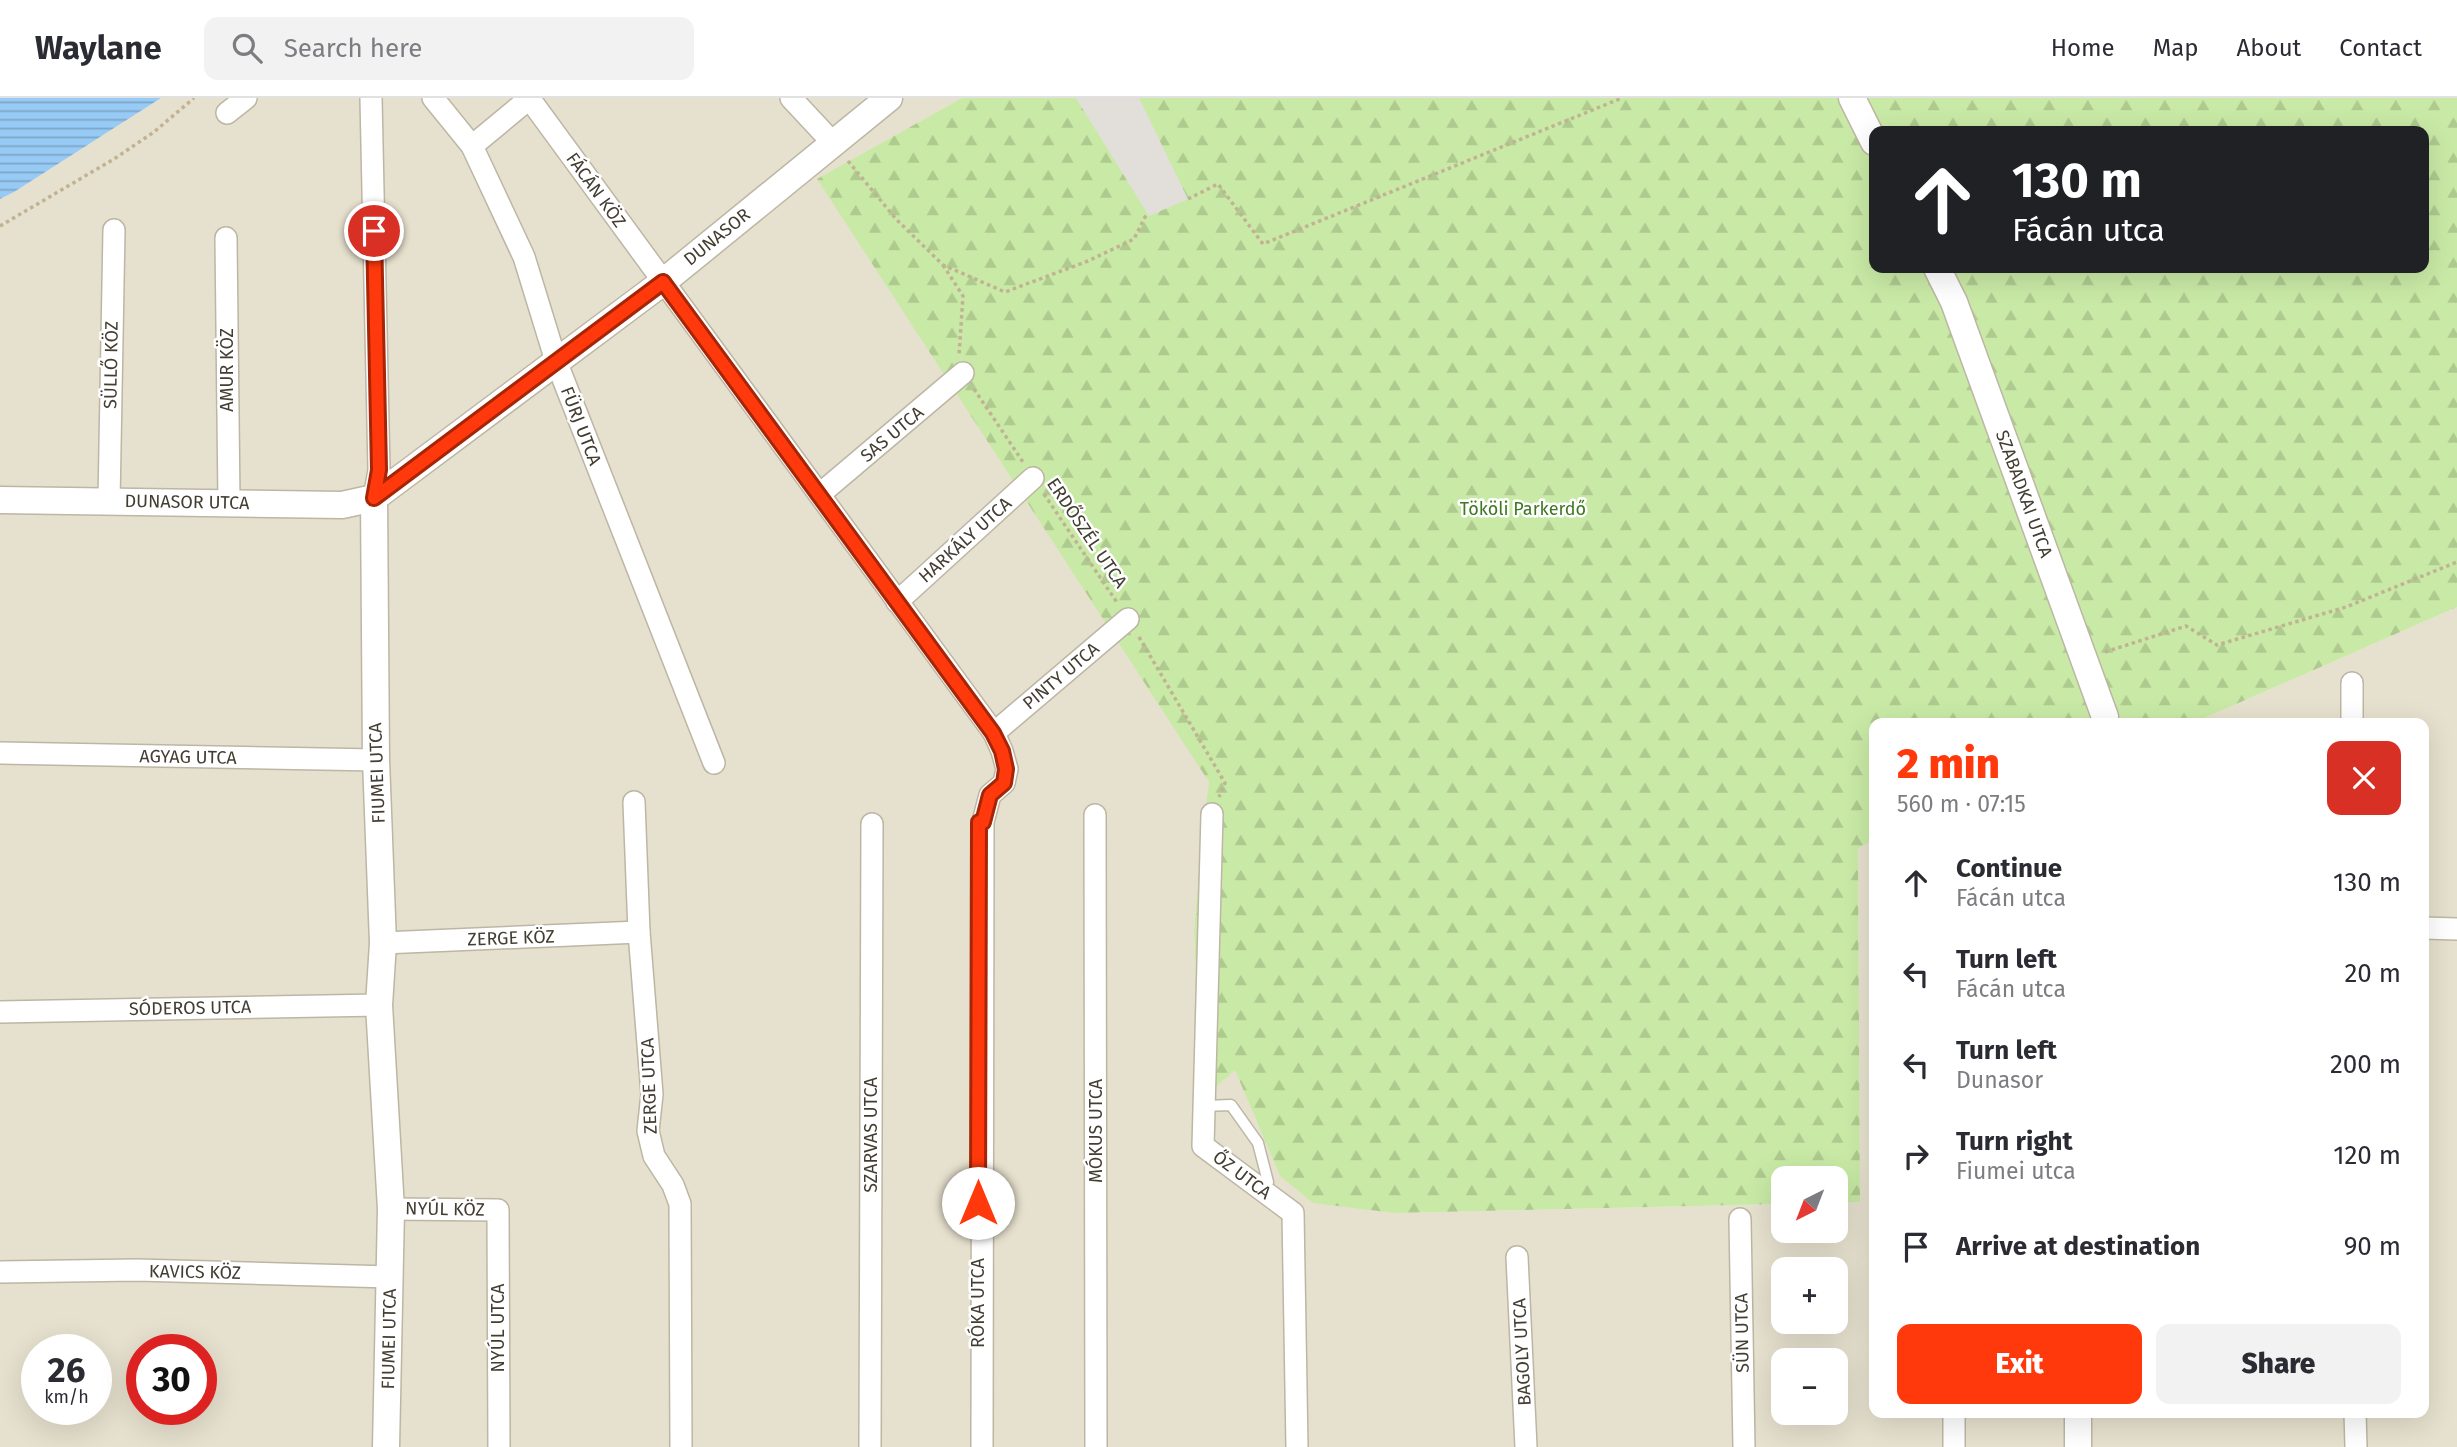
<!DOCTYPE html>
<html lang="en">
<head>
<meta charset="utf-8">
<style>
	:root { --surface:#fff; --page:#f2f2f3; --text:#2b2b33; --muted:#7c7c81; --line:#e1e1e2; --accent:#ff390b }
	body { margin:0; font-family:"Fira Sans",sans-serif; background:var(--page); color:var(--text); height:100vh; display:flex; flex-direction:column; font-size:26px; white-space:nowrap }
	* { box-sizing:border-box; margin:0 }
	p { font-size:23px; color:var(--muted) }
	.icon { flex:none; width:38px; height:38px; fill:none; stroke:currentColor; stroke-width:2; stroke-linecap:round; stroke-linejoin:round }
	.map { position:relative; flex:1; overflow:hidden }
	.drawer { position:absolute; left:1869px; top:620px; width:560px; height:700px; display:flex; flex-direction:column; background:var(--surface); border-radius:14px; box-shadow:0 7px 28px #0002 }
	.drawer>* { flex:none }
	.hud { position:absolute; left:1869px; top:28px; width:560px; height:147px; border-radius:14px; box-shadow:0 7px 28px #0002; background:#202124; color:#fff; overflow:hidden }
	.needle { width:46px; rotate:222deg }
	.tools { position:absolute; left:1771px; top:1068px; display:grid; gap:14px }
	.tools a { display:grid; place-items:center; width:77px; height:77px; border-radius:14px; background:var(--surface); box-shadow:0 7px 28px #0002; font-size:35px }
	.speed { position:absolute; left:21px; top:1236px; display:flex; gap:14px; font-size:35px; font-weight:700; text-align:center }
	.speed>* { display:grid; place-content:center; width:91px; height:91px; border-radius:50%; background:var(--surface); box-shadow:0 7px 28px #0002; line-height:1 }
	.speed small { font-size:18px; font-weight:400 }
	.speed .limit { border:10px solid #d22; background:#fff; color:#111 }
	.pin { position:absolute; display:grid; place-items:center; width:60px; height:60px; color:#fff; margin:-30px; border:4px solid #fff; border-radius:50%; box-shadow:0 2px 7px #0007 }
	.me { position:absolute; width:77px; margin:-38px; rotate:0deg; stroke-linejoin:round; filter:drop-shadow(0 0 5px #0008) }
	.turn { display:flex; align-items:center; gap:24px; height:147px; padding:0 28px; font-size:32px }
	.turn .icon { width:91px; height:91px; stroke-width:2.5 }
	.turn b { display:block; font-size:49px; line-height:60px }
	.round { display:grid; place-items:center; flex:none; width:74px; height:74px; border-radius:14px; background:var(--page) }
	.headline { display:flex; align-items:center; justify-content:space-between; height:119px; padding:0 28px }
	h1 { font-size:42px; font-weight:800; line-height:52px; color:var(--accent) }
	.cta { display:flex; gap:14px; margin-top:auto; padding:14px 28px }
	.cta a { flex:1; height:80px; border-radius:14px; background:var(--accent); color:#fff; font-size:28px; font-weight:800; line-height:80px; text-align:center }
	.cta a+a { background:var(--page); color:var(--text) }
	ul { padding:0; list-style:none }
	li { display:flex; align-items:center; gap:21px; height:91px; padding:0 28px }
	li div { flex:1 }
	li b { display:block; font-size:26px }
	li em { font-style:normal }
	header { display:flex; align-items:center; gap:42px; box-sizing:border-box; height:98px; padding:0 35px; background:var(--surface); border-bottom:2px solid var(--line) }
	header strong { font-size:33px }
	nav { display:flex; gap:38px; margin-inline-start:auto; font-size:24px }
	.search { width:490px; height:63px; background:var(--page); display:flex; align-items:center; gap:18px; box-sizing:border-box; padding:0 24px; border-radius:14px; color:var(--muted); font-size:26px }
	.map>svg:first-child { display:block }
</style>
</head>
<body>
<header>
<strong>Waylane</strong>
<div class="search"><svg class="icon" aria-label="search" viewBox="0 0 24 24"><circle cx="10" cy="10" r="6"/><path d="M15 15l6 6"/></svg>Search here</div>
<nav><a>Home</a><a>Map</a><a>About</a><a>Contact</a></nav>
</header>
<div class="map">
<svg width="2457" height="1349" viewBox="0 0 2457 1349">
	<defs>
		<pattern id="forest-firs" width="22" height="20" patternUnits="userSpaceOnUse" patternTransform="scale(1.75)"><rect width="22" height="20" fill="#c9eaa6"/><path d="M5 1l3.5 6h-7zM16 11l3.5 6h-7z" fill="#aeca8f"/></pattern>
		<pattern id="water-rules" width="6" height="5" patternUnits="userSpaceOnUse" patternTransform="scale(1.75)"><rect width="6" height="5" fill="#97cbf5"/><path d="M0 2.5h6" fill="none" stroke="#7da6c7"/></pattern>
	</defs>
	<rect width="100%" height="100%" fill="#f2eee1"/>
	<path fill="#e6e0ce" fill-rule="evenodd" d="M161,0H962L818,81L1210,684L1200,758L1194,833L1201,1001L1235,971L1280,1078L1395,1115L1783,1106V1132H1836V1105L1860,1104L1858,749L1874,742V1314H2424V625H2193L2457,509V1349H0V101L14,94ZM1783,1171H1836V1223H1783ZM37,1251H96V1311H37ZM142,1251H201V1311H142ZM1783,1262H1836V1314H1783Z"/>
	<path fill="url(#forest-firs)" fill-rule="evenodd" d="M962,0H2457V509L2193,625H1874V742L1858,750L1860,1104L1836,1105V1080H1783V1106L1395,1115L1313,1105L1280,1078L1235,972L1201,1002L1194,833L1200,758L1209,684L817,81ZM1874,33H2424V170H1874Z"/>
	<polygon fill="#e2dfda" points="1076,0 1139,0 1188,101 1149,118"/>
	<polygon fill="url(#water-rules)" points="0,0 161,0 14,94 0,101"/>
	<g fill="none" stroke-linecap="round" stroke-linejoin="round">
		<g stroke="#bdb6a4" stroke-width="13">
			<polyline id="service" points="1204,1008 1231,1007 1258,1045 1268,1084 1261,1091"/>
		</g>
		<g stroke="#bdb6a4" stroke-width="24">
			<g id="minor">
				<polyline points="371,0 379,372 374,400"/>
				<polyline points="433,0 472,48 524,159 556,263 714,665"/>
				<polyline points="529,0 994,635 1002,653 1007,671 1004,685 990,697 983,724 982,1349"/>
				<polyline points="791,0 833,45"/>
				<polyline points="227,15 246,0"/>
				<polyline points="472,48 530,0"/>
				<polyline points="226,140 229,404"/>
				<polyline points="820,396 963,275"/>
				<polyline points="109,403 114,132"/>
				<polyline points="897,504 1033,380"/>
				<polyline points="2352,585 2352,625"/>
				<polyline points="994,635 1128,521"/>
				<polyline points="0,655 376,662"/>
				<polyline points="634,704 639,834 652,996 648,1033 654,1058 673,1087 680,1106 681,1349"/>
				<polyline points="1212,716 1203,1048 1293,1115 1297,1349"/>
				<polyline points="1095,717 1096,1349"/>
				<polyline points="2424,830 2457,831"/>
				<polyline points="383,845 639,834"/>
				<polyline points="0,914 379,907"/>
				<polyline points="391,1111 498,1112 499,1349"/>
				<polyline points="1740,1121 1744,1349"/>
				<polyline points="1517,1159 1526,1349"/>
				<polyline points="0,1174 137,1172 390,1179"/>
				<polyline points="2355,1314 2356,1349"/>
				<polyline points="870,1349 872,726"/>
				<polyline points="1954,1349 1954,1314"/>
			</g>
		</g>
		<g stroke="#bdb6a4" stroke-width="29">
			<g id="tertiary">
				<polyline points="1852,0 1874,44"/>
				<polyline points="1937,170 1954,204 2105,619 2104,625"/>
				<polyline points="374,400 376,662 383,845 379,907 391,1111 386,1349"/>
				<polyline points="0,402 342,407 374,400 663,184 889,0"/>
				<polyline points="2078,1349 2078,1314"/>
			</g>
		</g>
		<g stroke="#c1b293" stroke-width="3.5" stroke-dasharray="3.5 3.5" stroke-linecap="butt">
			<polyline points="848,63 896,121 943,167 1005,194 1088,163 1134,141 1147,115"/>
			<polyline points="1188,101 1218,86 1263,146 1622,0"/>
			<polyline points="0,128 114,61 154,34 194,0"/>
			<polyline points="943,167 963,198 959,257"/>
			<polyline points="974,291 1023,364"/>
			<polyline points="1044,396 1118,506"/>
			<polyline points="1139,539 1225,685 1219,699"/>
			<polyline points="2105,554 2186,528 2217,547 2346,509 2457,464"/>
		</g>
		<use href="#service" stroke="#fff" stroke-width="10"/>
		<use href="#minor" stroke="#fff" stroke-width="21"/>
		<use href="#tertiary" stroke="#fff" stroke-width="26"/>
	</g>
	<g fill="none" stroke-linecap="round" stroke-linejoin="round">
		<g stroke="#a62507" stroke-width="18">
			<polyline id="route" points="374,133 379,372 374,400 663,184 993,635 1002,653 1006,671 1004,685 990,697 983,724 979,724 978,1105"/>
		</g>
		<use href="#route" stroke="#ff390b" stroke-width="12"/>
	</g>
	<g text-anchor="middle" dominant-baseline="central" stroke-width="5" stroke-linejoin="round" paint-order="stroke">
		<g font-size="18" fill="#433d32" stroke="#fff">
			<text transform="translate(596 92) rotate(54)">FÁCÁN KÖZ</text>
			<text transform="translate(717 139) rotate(-39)">DUNASOR</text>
			<text transform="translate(111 267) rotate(-89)">SÜLLŐ KÖZ</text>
			<text transform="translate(227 272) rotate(-90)">AMUR KÖZ</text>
			<text transform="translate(581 328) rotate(69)">FÜRJ UTCA</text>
			<text transform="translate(892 336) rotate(-40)">SAS UTCA</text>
			<text transform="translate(2024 396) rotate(70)">SZABADKAI UTCA</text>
			<text transform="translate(187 404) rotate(1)">DUNASOR UTCA</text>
			<text transform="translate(1087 435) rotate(56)">ERDŐSZÉL UTCA</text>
			<text transform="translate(965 442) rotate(-42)">HARKÁLY UTCA</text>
			<text transform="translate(1061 578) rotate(-40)">PINTY UTCA</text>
			<text transform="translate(188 659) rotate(1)">AGYAG UTCA</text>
			<text transform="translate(377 675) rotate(-92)">FIUMEI UTCA</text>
			<text transform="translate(511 840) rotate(-2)">ZERGE KÖZ</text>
			<text transform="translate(190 910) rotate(-1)">SÓDEROS UTCA</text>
			<text transform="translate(649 988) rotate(-92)">ZERGE UTCA</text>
			<text transform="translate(1096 1033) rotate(-90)">MÓKUS UTCA</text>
			<text transform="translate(871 1037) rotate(-90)">SZARVAS UTCA</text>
			<text transform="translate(1242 1077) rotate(37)">ŐZ UTCA</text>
			<text transform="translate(445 1111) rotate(1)">NYÚL KÖZ</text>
			<text transform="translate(195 1174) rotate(1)">KAVICS KÖZ</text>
			<text transform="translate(978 1205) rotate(-90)">RÓKA UTCA</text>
			<text transform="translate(498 1230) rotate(-90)">NYÚL UTCA</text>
			<text transform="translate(1742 1235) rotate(-91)">SÜN UTCA</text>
			<text transform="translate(389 1241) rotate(-89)">FIUMEI UTCA</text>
			<text transform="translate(1522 1254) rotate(-93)">BAGOLY UTCA</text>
		</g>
		<g font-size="18" fill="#3f7822" stroke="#fff">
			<text x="1523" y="411">Tököli Parkerdő</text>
		</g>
	</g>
</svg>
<div class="tools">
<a><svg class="needle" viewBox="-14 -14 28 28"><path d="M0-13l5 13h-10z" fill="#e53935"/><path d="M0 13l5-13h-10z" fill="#7c7c81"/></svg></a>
<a>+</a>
<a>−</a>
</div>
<div class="speed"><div>26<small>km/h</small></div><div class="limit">30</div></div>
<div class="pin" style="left:374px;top:133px;background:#d93025"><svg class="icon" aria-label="arrive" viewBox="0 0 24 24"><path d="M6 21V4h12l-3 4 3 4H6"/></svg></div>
<svg class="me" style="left:978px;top:1105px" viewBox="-20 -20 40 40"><circle r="19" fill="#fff"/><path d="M0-13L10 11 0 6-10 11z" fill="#ff390b"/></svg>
<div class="hud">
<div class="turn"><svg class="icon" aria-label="ahead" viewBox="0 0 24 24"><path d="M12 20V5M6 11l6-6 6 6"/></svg><div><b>130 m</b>Fácán utca</div></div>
</div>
<section class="drawer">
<div class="headline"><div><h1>2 min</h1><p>560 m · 07:15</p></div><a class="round" style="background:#d93025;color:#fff"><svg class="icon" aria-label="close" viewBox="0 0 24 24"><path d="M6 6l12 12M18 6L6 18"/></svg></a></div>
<ul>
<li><svg class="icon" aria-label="ahead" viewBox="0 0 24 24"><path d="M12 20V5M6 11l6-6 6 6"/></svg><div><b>Continue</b><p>Fácán utca</p></div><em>130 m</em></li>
<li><svg class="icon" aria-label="left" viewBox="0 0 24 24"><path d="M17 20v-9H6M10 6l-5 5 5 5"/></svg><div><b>Turn left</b><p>Fácán utca</p></div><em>20 m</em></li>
<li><svg class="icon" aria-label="left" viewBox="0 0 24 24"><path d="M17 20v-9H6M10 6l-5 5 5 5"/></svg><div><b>Turn left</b><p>Dunasor</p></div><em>200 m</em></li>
<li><svg class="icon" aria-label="right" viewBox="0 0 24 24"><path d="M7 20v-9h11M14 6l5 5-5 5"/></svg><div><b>Turn right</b><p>Fiumei utca</p></div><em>120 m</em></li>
<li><svg class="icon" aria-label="arrive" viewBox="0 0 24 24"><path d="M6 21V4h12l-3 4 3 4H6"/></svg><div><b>Arrive at destination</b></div><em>90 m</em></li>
</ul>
<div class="cta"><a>Exit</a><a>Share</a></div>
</section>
</div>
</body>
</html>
